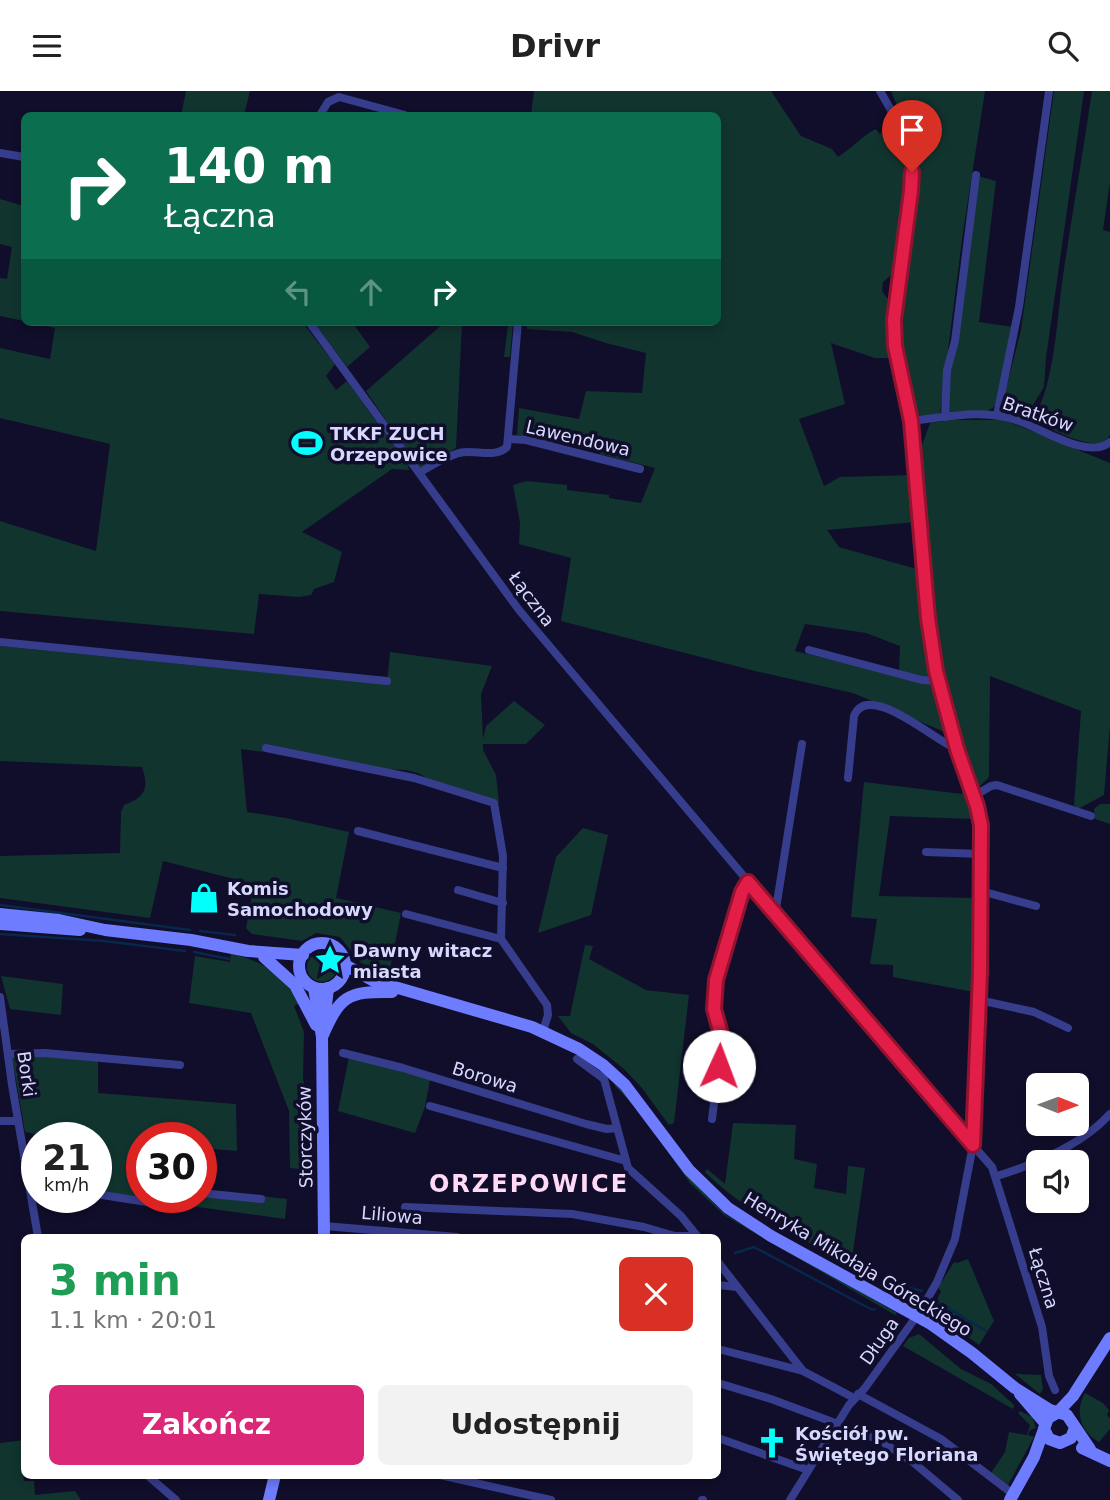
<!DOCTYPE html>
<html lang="pl">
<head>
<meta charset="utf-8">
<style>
	:root { --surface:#fff; --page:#f2f2f2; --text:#222; --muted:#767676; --accent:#db2777 }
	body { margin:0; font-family:"DejaVu Sans",sans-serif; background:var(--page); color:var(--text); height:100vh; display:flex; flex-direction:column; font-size:26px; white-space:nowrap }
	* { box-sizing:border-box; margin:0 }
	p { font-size:23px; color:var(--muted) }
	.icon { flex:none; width:38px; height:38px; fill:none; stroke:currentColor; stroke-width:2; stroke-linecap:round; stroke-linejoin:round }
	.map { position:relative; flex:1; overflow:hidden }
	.side { position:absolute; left:21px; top:1143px; width:700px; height:245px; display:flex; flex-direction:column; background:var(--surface); border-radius:10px; box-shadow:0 4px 10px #0003 }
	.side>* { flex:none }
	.top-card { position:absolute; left:21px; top:21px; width:700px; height:214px; border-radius:10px; box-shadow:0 4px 10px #0003; background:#0b6e4f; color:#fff; overflow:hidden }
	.needle { width:46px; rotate:91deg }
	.fabs { position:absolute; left:1026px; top:982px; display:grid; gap:14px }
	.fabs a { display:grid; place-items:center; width:63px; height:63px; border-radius:10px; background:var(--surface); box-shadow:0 4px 10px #0003; font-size:35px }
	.speed { position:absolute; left:21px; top:1031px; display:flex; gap:14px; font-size:35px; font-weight:700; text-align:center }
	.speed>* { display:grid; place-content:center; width:91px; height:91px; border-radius:50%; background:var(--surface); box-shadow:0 4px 10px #0003; line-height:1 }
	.speed small { font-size:18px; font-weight:400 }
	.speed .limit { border:10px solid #d22; background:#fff; color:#111 }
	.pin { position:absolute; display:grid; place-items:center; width:60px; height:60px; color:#fff; margin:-72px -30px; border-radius:50% 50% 50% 0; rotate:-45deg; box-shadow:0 0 7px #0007 }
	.pin .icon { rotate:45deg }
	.me { position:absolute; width:77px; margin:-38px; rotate:2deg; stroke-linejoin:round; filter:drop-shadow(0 0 5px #0008) }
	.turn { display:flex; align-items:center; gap:24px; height:147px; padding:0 28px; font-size:32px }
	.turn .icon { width:91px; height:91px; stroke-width:2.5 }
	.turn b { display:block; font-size:49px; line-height:60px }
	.lanes { display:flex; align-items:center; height:66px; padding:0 28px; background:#0003; justify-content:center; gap:35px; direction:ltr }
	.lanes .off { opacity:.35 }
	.round { display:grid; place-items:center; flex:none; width:74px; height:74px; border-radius:10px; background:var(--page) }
	.summary { display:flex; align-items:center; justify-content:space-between; height:119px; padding:0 28px }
	h1 { font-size:42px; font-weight:700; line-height:52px; color:#1e9e55 }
	.primary-button { display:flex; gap:14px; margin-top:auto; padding:14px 28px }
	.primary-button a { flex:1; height:80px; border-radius:10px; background:var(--accent); color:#fff; font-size:28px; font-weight:700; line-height:80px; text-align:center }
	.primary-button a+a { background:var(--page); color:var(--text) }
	header { display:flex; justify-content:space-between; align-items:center; height:91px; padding:0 28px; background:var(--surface); font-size:32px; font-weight:700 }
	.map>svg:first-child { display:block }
</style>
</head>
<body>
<header><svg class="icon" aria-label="menu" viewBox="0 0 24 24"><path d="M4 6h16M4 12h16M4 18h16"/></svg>Drivr<svg class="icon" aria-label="search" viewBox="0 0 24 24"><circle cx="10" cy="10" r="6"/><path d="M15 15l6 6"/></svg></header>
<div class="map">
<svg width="1110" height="1409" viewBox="0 0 1110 1409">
	<rect width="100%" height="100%" fill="#100e2a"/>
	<g fill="#11342f">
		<polygon points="186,0 250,0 244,24 181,24"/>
		<path d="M534,0H771L801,45L832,58L838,66C852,57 862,45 876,38L880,43L887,29L890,28C920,72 905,132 896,180L883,191L882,200L892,214L888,241L893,267H875L831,252L845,313L799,328L824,395L840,386L913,384L916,431L827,439L839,456L920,479L927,553L934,587L930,588L899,580L900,555L866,542L805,533L795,560L934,594L947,642L853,602L755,580L561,530L571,467L519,453L520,432L513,394L527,390L567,394V399L609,404V407L641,412L655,377L600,363L595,350L561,342L552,352L517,344L519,317L579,328L586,300L642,302L646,262L606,252L572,241L527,238V231H718V24H531Z"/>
		<polygon points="891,0 985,0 963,141 940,323 921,325 916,322 895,236 898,226 918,92 917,71 916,61"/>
		<polygon points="1054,0 1084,0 1046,267 1044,296 1025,327 1007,322 1002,314 1021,239"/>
		<path d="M1092,0H1110V91L1103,139L1110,141V344L1104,352C1080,355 1055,339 1033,330C1056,286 1056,233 1063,185C1072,123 1083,62 1092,0Z"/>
		<polygon points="978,85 996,90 979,231 1013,236 995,315 988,320 948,321 949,279"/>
		<polygon points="0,108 24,115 24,230 0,225 0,187 7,188 12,156 0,153"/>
		<polygon points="28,231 302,231 335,273 326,285 336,299 347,290 408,374 409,379 392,378 302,441 342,461 334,491 314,498 311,504 299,506 259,503 254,543 0,520 0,430 96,460 110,353 0,327 0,257 50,268 55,237"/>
		<polygon points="314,231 352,231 370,256 347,276"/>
		<polygon points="445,231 513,231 510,266 504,266 508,234 462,232 456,357 420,379 366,300"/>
		<polygon points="952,329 1004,329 1110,372 1110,635 1104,704 1078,718 1074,714 1081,620 990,585 989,686 975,700 959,652 935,551 919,363 930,332"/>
		<path d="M0,555L189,574L387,591L390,561L492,575L481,603L483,648L486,635L514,610L545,634L526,653H483V659L496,684L499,712L430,689L418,682L406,679L383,678L267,653L263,656V661L241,658L247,721L286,727L349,741L336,807L401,822L389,883L361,872L340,846L316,842L302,850L252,843L246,837L254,793L163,770L150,827L0,807V765L120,762L121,721L124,714C146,706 149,697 142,676L0,670Z"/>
		<polygon points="963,688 975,720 976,735 973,728 890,725 879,805 975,807 974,901 893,886 893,874 870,873 877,828 851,826 864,691 962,703"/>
		<polygon points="1100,713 1110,713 1110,733 1095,728 1094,718"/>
		<polygon points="583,737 608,744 591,824 538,842 556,766"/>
		<polygon points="585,854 593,855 589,868 646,899 689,904 674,1032 669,1034 642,997 624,978 593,953 571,942 558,925 570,925"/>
		<circle cx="322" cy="876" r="15"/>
		<path d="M231,862C265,872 281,882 300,912L294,915L304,941L303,987L310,1026V1079L290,1077L289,1020L251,922L189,912L195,865L230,871Z"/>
		<polygon points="1,885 63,893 61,924 10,918"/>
		<polygon points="43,965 98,969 98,1002 236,1013 237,1060 201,1057 201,1046 142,1046 142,1106 201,1106 201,1098 287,1108 285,1128 96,1102 96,1046 50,1046 25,1041 12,966"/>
		<polygon points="349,966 401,979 430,989 425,1016 415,1042 338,1020"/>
		<polygon points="614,990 639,1019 691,1089 726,1124 897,1222 895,1224 724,1124 690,1092 638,1019 615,995"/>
		<path d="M733,1032L796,1034L794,1068L817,1073L814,1097L846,1103L848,1075L865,1077L851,1174C800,1146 747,1123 705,1081L707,1078L725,1093Z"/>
		<polygon points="968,1168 994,1230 979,1254 935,1222 933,1219 941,1200 938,1197 954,1171 957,1172"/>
		<polygon points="919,1243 961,1278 991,1293 1014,1314 1013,1318 903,1255 909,1247"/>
		<polygon points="1015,1283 1041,1284 1043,1298 1040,1303"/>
		<path d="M1085,1302L1103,1312L1109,1319L1107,1324L1110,1328V1338L1099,1351C1081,1341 1074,1321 1085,1302Z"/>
		<polygon points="1020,1320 1032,1326 1036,1337 1030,1339 1028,1344 1034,1346 1008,1394 991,1382 1005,1361 1009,1341 1027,1344 1030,1334 1018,1322"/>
		<polygon points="24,1349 24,1363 21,1363 24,1390 34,1390 35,1404 75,1400 81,1409 0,1409 0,1352"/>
	</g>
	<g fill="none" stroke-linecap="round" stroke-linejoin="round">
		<g stroke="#07274b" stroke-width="2.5">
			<polyline points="0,814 190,839"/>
			<polyline points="200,840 235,844"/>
			<polyline points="0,843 104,850 185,860"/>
			<polyline points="194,861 229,868"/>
			<polyline points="735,1162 754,1156 861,1213 873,1219 875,1218"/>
			<polyline points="888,1195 891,1192 922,1200"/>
			<polyline points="938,1211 986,1240"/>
		</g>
		<g stroke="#363d8c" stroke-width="8">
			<polyline points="320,24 328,11 339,6 405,24"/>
			<polyline points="0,62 24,66"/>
			<polyline points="309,231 519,519 914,987 992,1076 1042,1236 1049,1285 1055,1299"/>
			<polyline points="997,324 1019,216 1049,0"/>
			<polyline points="945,326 947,279 955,250 976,84"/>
			<path d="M911,330C947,326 985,317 1019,330C1042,338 1089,369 1110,351"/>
			<polyline points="510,348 526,349 640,378"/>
			<path d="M419,382C432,374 445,366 459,362C475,358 494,368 507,356L518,231"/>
			<polyline points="0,551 387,590"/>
			<polyline points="809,559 922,589 938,590"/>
			<polyline points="266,657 414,687 494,712 503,765 501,848 547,914 548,924 543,940"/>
			<path d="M848,687L854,625C868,589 936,651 957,658"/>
			<polyline points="974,705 991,695 997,694 1091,725"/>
			<polyline points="358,740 503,777"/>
			<polyline points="926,761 981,763"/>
			<polyline points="458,799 503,812"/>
			<polyline points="981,800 1036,815"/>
			<polyline points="406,823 501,848"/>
			<polyline points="775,824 802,653"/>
			<polyline points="0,906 12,994 38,1146"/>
			<polyline points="979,909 1034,921 1068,937"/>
			<polyline points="343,962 403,977 586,1033 607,1038 617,1037"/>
			<polyline points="8,963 45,962 180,974"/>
			<polyline points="577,968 604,988 628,1077 681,1125 698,1146"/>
			<polyline points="430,1015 626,1070"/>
			<polyline points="712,1028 722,947 714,918 716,889 742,801 748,791"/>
			<polyline points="0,1030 18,1030"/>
			<path d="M997,1085C1036,1073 1081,1055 1110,1023"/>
			<polyline points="201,1102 261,1108"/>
			<polyline points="96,1103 166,1114 189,1106"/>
			<polyline points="405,1116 572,1123 644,1136 675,1145 696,1145"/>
			<polyline points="324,1135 457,1146"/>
			<polyline points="718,1171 803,1280"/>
			<polyline points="718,1194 737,1196"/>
			<polyline points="718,1258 803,1280 854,1307"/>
			<polyline points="718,1292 771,1308 838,1333"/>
			<polyline points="858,1303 941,1348 1013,1403"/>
			<polyline points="837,1335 878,1348 914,1372 958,1409"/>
			<polyline points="718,1347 808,1379"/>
			<polyline points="147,1384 176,1409"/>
			<polyline points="440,1384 551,1409"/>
			<polyline points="702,1409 703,1409"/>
			<polyline points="790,1409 849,1314 865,1297 921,1219 937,1191 955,1148 973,1054 980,882 981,734 977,714 957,658 935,580 928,528 911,330 895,255 894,229 911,100 912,73 899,33 880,0"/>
		</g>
		<g stroke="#6e7cff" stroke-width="12">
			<polyline points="0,823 59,829 105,839 191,849 248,860 303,864"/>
			<polyline points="0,833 80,839"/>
			<circle cx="322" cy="875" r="23"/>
			<polyline points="264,866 295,894 316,934"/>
			<polyline points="345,874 374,890 532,936 579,958 603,974 625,994 689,1079 728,1117 771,1145 931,1233 972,1262 1015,1297 1050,1319 1067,1324 1090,1358"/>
			<polyline points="314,897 322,946 324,1146"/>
			<polyline points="324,932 328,897"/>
			<path d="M322,946C340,905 347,900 392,901"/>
			<polyline points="1020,1303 1045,1332"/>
			<polyline points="1075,1337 1071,1347 1060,1352 1049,1348 1044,1338 1048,1327 1057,1322 1073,1305 1110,1247"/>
			<polyline points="1082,1357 1110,1370"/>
			<polyline points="269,1409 275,1384"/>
			<polyline points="1010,1409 1034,1366 1044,1338"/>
		</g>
	</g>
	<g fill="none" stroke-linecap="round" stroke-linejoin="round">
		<g stroke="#92132f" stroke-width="18">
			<polyline id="route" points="719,975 722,947 714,918 716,889 742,801 748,791 973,1054 980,882 981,734 977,715 957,658 936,580 928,527 911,330 895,255 894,229 911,100 912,81"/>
		</g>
		<use href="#route" stroke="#e11d48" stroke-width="12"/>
	</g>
	<defs>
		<g id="stadium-bare" transform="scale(2.415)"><path d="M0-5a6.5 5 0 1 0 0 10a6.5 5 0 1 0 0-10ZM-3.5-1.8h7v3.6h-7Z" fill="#03fffb" stroke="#100e2a" stroke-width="2.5" paint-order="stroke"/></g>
		<g id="shop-bare" transform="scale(2.415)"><path d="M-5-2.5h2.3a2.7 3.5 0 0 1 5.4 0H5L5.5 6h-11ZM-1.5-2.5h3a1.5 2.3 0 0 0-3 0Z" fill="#03fffb" stroke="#100e2a" stroke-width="2.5" paint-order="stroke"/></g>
		<g id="sight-bare" transform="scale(2.415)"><path d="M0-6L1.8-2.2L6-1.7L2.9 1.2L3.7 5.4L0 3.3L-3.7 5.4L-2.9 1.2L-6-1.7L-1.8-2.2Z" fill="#03fffb" stroke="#100e2a" stroke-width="2.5" paint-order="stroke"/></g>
		<g id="church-bare" transform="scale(2.415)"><path d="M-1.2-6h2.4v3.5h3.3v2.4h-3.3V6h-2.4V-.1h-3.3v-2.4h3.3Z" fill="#03fffb" stroke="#100e2a" stroke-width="2.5" paint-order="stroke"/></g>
	</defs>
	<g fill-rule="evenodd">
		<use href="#stadium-bare" x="307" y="352"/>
		<use href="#shop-bare" x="204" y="807"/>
		<use href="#sight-bare" x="330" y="869"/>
		<use href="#church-bare" x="772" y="1352"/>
	</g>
	<g text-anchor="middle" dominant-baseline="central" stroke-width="7" stroke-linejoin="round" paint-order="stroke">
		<g font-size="18" fill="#d7d8ff" stroke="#100e2a">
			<text transform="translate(1038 323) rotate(19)">Bratków</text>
			<text transform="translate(578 347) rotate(13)">Lawendowa</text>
			<text transform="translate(532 508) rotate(53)">Łączna</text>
			<text transform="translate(27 983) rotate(82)">Borki</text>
			<text transform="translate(485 986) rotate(17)">Borowa</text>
			<text transform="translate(305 1046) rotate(-91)">Storczyków</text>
			<text transform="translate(392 1124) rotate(5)">Liliowa</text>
			<text transform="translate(858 1173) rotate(31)">Henryka Mikołaja Góreckiego</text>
			<text transform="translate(1044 1187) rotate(73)">Łączna</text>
			<text transform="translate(879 1250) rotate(-55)">Długa</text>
		</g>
		<g font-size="18" font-weight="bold" fill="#d7d8ff" stroke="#100e2a" text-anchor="start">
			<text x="330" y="342">TKKF ZUCH<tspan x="330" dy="21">Orzepowice</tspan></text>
			<text x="227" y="797">Komis<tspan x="227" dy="21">Samochodowy</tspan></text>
			<text x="353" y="859">Dawny witacz<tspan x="353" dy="21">miasta</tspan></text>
			<text x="795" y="1342">Kościół pw.<tspan x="795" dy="21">Świętego Floriana</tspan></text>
		</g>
		<g font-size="24" font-weight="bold" letter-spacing="2" fill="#ffd9f6" stroke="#100e2a">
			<text x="529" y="1093">ORZEPOWICE</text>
		</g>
	</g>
</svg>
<div class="fabs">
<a><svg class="needle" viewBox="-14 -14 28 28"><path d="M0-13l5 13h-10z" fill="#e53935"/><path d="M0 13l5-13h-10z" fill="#767676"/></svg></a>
<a><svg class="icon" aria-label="sound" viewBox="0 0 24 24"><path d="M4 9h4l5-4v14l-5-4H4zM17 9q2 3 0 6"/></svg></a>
</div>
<div class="speed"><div>21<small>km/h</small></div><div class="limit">30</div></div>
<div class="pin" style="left:912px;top:81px;background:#d93025"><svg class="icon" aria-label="arrive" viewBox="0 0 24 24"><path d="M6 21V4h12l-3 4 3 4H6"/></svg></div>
<svg class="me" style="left:719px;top:975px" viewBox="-20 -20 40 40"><circle r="19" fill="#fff"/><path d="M0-13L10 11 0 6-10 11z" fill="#e11d48"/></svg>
<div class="top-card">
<div class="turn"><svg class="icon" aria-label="right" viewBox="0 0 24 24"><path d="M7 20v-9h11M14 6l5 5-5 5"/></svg><div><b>140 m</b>Łączna</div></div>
<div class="lanes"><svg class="icon off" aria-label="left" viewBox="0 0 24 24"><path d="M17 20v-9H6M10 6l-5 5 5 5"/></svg><svg class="icon off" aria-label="ahead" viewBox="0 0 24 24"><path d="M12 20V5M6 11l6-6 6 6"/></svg><svg class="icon" aria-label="right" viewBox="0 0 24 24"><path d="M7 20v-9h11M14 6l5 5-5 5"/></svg></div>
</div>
<section class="side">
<div class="summary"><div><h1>3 min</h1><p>1.1 km · 20:01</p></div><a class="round" style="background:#d93025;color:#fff"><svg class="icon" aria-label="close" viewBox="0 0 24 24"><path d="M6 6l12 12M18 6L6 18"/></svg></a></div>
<div class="primary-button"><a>Zakończ</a><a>Udostępnij</a></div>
</section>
</div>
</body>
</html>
